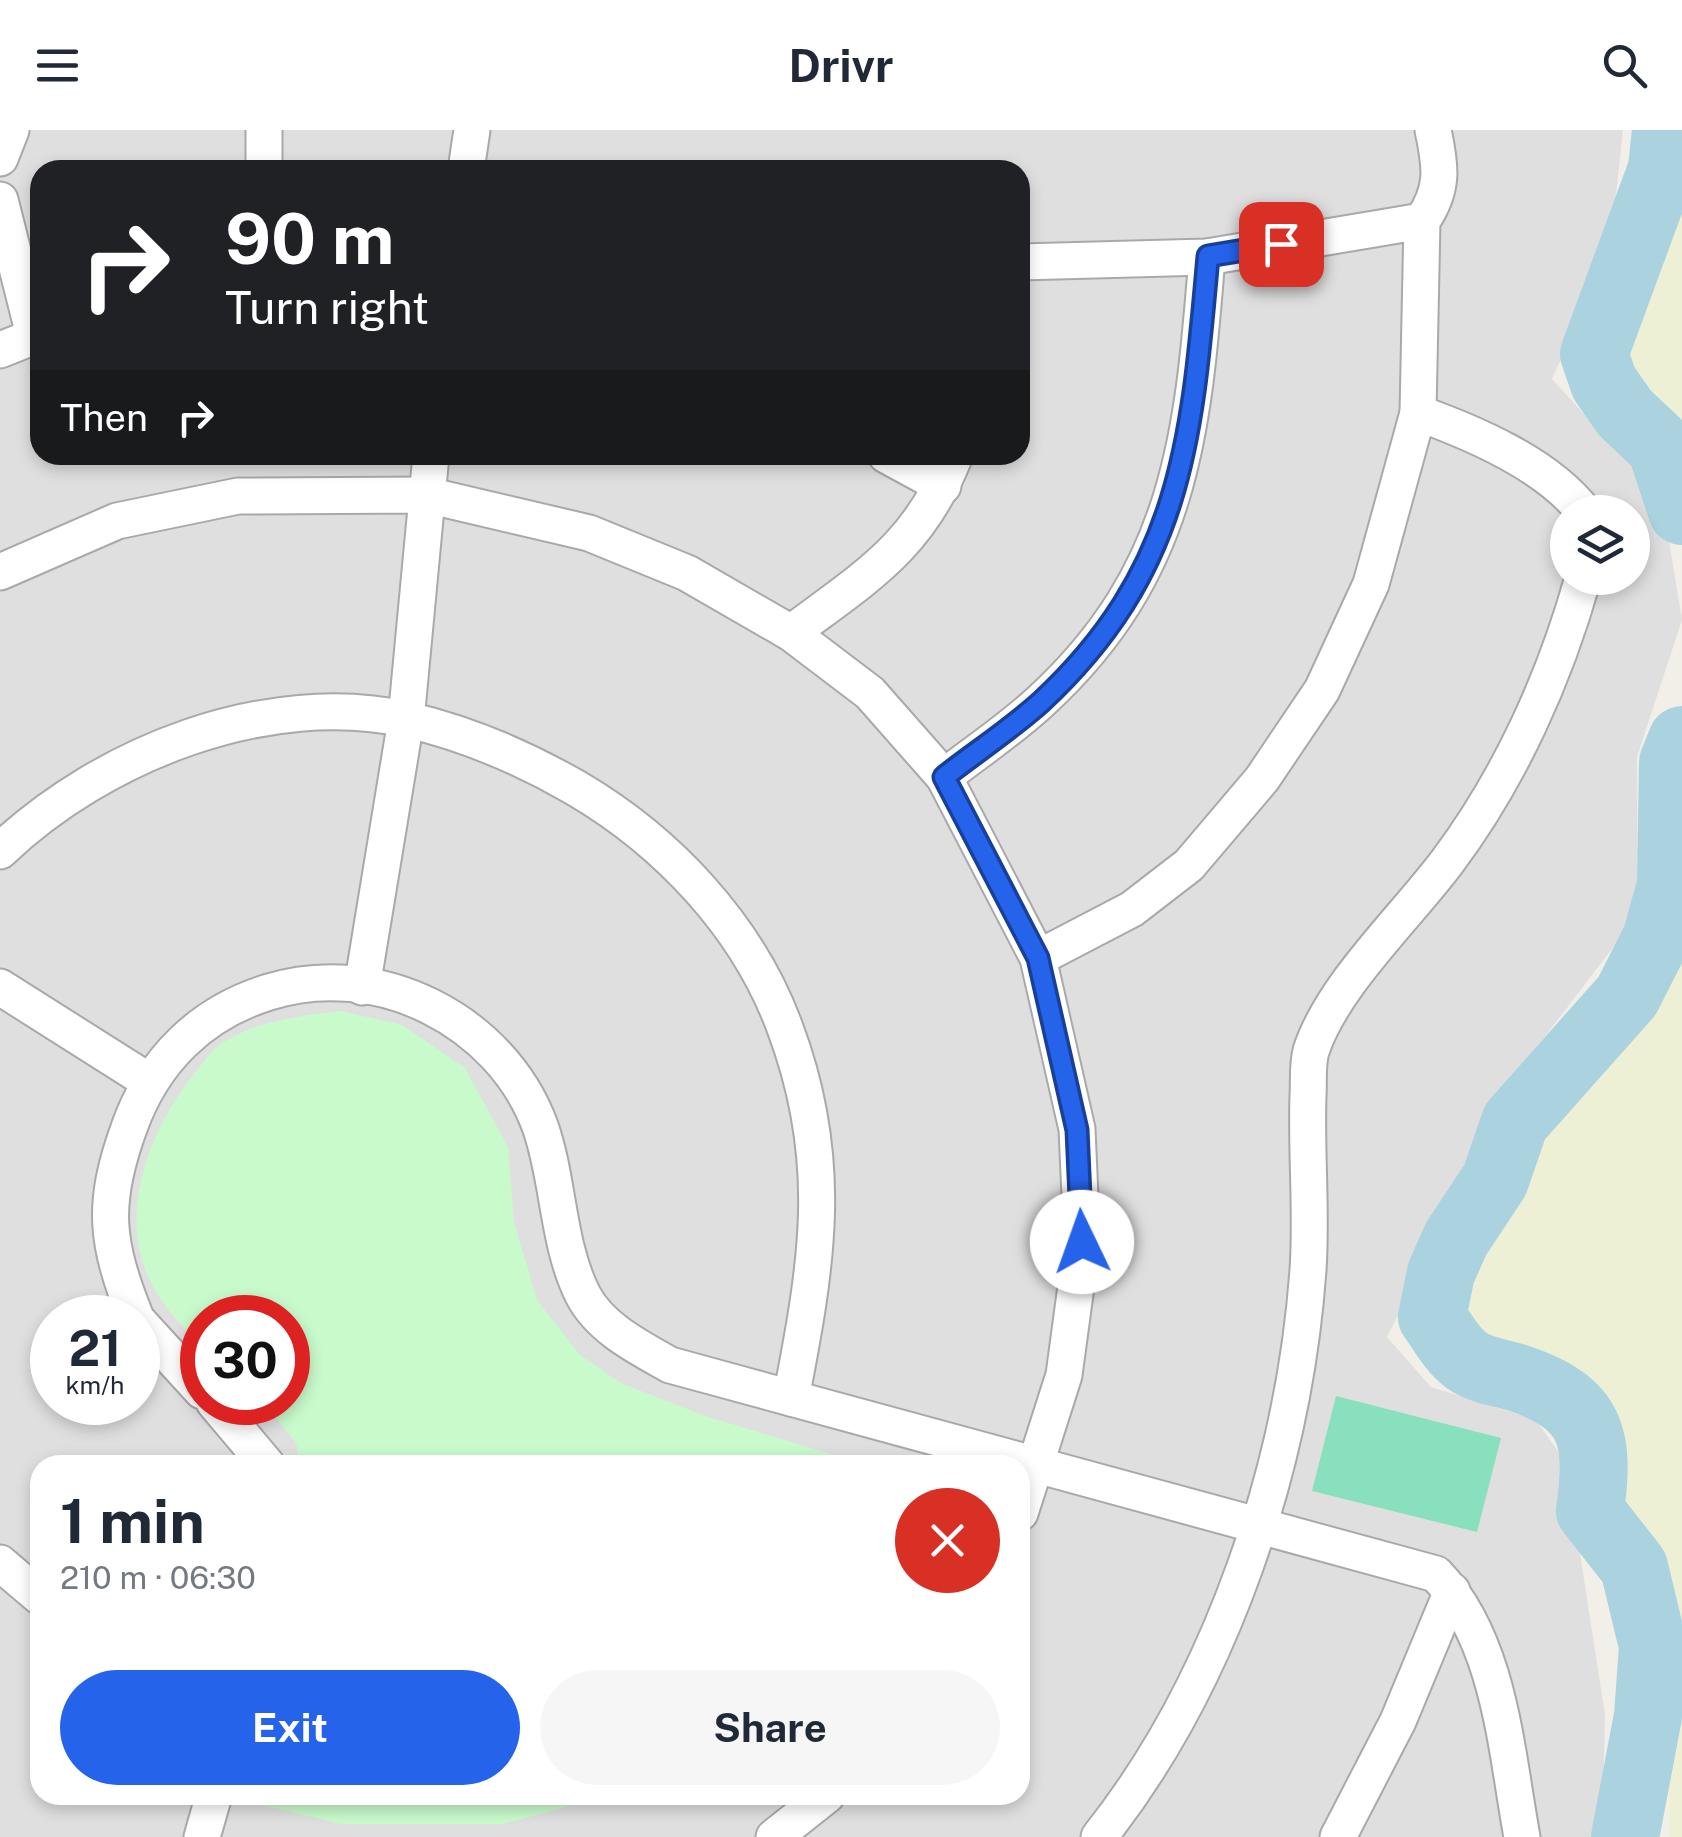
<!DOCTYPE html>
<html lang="en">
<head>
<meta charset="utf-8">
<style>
	:root { --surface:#fff; --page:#f6f6f7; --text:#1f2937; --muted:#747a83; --accent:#2563eb }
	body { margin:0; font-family:"Public Sans",sans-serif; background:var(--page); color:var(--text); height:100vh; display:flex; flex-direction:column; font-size:38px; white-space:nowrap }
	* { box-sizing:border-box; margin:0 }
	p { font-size:32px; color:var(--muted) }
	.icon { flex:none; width:55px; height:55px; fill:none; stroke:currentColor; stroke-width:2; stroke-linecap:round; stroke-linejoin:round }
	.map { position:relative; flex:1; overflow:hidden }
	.side { position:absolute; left:30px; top:1325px; width:1000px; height:350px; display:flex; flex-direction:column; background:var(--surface); border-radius:30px; box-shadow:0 5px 15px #0003 }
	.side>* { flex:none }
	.top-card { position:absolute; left:30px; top:30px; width:1000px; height:305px; border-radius:30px; box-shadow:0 5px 15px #0003; background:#202124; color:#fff; overflow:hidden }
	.buttons { position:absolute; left:1550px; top:365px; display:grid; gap:20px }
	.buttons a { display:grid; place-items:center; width:100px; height:100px; border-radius:50%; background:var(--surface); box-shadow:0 5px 15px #0003; font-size:50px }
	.speed { position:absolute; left:30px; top:1165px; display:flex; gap:20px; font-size:50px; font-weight:700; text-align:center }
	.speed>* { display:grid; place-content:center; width:130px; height:130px; border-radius:50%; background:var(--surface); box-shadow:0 5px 15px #0003; line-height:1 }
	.speed small { font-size:25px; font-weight:400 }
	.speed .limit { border:15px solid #d22; background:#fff; color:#111 }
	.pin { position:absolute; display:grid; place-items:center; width:85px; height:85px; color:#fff; margin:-42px; border-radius:20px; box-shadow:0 5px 15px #0006 }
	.me { position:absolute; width:110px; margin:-55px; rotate:357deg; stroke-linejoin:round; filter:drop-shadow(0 0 8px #0008) }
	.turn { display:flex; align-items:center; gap:35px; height:210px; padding:0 30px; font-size:45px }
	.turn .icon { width:130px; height:130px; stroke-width:2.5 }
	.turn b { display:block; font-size:70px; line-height:85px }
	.then { display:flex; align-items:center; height:95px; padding:0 30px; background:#0003; gap:20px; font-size:38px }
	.round { display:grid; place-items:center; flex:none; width:105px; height:105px; border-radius:52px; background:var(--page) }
	.head { display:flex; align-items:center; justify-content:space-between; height:170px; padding:0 30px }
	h1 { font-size:60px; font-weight:700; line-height:75px }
	.primary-button { display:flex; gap:20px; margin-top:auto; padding:20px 30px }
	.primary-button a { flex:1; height:115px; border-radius:60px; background:var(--accent); color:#fff; font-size:40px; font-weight:700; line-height:115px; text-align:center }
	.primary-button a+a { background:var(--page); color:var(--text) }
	header { display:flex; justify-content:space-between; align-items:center; height:130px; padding:0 30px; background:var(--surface); font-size:45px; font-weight:700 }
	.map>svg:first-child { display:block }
</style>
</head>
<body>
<header><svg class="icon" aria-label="menu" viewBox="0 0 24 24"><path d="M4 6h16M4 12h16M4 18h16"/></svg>Drivr<svg class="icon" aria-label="search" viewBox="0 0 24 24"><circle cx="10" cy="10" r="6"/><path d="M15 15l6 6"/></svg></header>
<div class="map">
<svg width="1682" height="1707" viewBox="0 0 1682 1707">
	<rect width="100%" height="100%" fill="#f2efe9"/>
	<path fill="#e0dfdf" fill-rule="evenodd" d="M0,0H1623L1610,121L1552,249L1662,369L1682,490L1637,627L1638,785L1530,926L1387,1207L1431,1257L1536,1290L1566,1333L1605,1585L1602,1707H0ZM40,40H1020V325H40ZM1568,382H1632V448H1568ZM52,1188H138V1272H52ZM202,1188H288V1272H202ZM40,1335H1020V1665H40Z"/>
	<g fill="#eef0d5">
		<polygon points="1682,24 1682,312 1612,224"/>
		<polygon points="1682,761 1682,1707 1669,1707 1669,1490 1580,1265 1469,1216 1450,1162 1533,994 1641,867"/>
	</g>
	<g fill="#c8facc">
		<path d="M341,881L402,895L465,938L508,1017L514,1092L537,1170L580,1225L621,1253L705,1286L867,1335H300L296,1313L263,1273L288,1272V1188H202V1215C181,1197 158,1170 147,1144C118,1074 154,992 198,939C204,932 210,921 218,916C252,891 300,886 341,881Z"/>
		<polygon points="251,1665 610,1665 503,1694 341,1694 250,1672"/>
	</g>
	<polygon fill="#88e0be" points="1336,1266 1501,1308 1477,1402 1312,1361"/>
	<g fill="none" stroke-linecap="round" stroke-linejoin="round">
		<polyline stroke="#aad3df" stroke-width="11" points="1653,1549 1682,1551"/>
		<g stroke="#aad3df" stroke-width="68">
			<polyline points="1666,0 1662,39 1594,224 1604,253 1625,283 1661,317 1682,381"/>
			<path d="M1625,1707L1648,1586L1653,1516L1634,1437L1590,1381C1600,1309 1594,1273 1518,1248C1502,1243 1479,1240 1466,1230C1452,1220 1442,1201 1432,1187L1441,1143L1456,1109L1495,1050L1515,992L1627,866L1656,809L1671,755L1673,632L1682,610"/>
		</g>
		<g stroke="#a9a9a9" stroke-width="39">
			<g id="minor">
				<polyline points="0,28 11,0"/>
				<polyline points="264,40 264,0"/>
				<polyline points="466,40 472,0"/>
				<polyline points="0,70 34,205"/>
				<polyline points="1020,132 1207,127 1422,91"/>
				<polyline points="0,220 40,204"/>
				<path d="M1418,283C1474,303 1547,334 1584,382"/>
				<polyline points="886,325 943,356"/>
				<polyline points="0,442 117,391 238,366 427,365 589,403 687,443 791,503 870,563 944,647 1038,828 1077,999 1082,1112 1064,1245 1020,1383"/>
				<path d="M791,503C867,446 919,417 955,325"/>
				<path d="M944,647C976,622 1011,599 1041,571C1181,442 1193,305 1207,127"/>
				<path d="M0,721C102,624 267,558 409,590C468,604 524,628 576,658C668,712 748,797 785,898C835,1031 817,1134 791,1268"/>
				<path d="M1038,828L1132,779L1189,735L1262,649L1322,560L1371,454L1418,283L1422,91C1444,59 1441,37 1433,0"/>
				<polyline points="0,857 150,952"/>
				<polyline points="362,857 406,590 431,325"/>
				<path d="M136,1188C106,1113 101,1075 129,998C153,930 201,883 269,862C377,828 501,890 540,996C559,1049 557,1114 583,1165C600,1198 638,1217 670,1235L1436,1444C1500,1511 1506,1620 1522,1707"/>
				<polyline points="138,1191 202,1261"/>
				<polyline points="214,1272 267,1335"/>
				<polyline points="0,1433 40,1467"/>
				<polyline points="202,1707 214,1665"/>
				<polyline points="774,1707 827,1665"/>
				<path d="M1099,1707C1222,1552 1294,1335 1308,1140C1312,1083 1306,1024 1308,966C1309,952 1307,935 1311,921C1332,856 1405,788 1447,732C1510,648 1555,548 1583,448"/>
				<polyline points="1338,1707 1398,1591 1452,1461"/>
			</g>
		</g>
		<use href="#minor" stroke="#fff" stroke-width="35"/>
	</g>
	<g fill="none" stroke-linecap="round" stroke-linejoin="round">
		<g stroke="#184099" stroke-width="25">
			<path id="route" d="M1082,1112L1077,1000L1038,828L944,647C976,622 1011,599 1041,572C1183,440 1192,307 1208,126L1281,114"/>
		</g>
		<use href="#route" stroke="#2563eb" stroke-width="18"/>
	</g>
</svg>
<div class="buttons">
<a><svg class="icon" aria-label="layers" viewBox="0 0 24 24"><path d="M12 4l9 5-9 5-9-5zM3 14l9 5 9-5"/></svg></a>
</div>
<div class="speed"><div>21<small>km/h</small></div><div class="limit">30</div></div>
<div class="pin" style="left:1281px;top:114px;background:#d93025"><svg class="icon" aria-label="arrive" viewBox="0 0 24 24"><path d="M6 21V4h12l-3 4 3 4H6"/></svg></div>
<svg class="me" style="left:1082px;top:1112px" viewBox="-20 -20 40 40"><circle r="19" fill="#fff"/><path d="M0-13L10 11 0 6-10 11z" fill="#2563eb"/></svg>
<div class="top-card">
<div class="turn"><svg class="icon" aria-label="right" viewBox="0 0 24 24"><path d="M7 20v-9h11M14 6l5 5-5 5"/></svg><div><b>90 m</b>Turn right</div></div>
<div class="then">Then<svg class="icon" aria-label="right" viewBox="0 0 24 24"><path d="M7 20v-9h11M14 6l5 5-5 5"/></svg></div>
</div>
<section class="side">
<div class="head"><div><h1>1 min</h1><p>210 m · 06:30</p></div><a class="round" style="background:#d93025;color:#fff"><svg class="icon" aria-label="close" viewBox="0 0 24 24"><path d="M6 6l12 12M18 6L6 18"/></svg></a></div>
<div class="primary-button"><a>Exit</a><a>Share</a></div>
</section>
</div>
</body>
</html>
